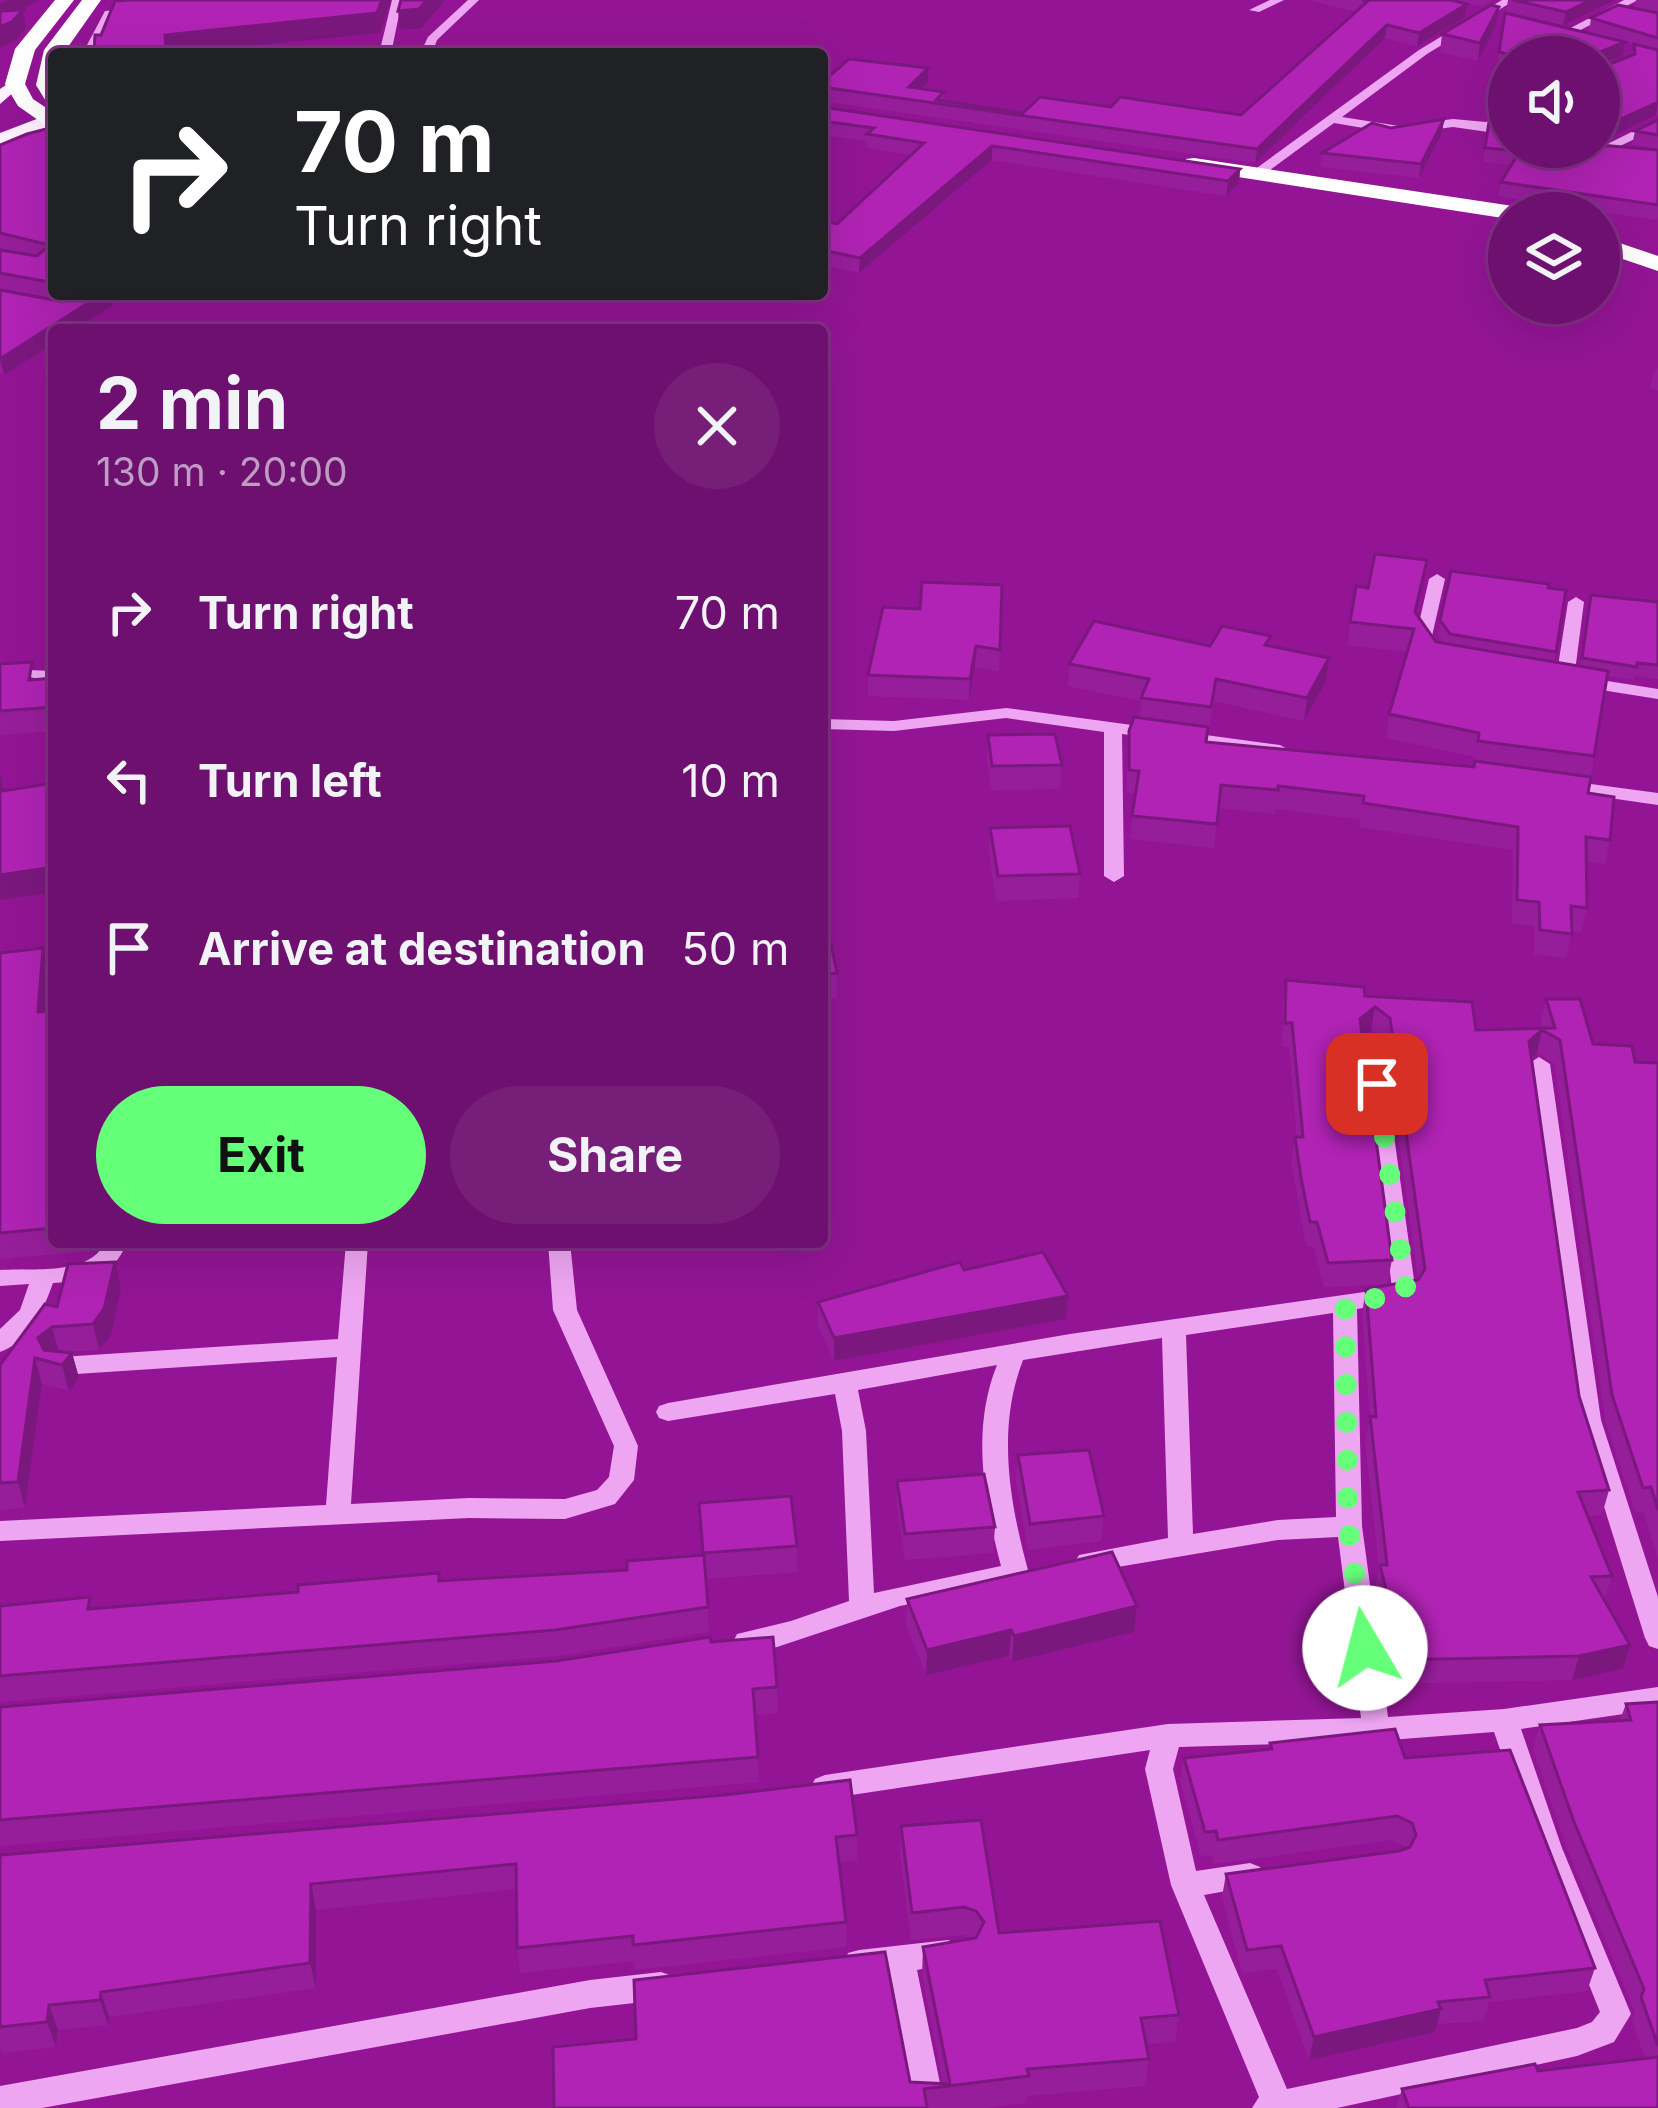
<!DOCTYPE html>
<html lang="en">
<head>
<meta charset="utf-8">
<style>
	:root { --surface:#6e1070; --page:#761e78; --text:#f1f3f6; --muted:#bf9dc3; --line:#803083; --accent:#66ff7a }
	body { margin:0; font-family:Inter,sans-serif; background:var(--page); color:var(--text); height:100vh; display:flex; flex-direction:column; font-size:45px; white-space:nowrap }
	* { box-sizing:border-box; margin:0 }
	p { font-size:39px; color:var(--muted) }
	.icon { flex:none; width:66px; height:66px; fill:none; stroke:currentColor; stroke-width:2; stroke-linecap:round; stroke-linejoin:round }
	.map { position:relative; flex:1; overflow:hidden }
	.details { position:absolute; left:48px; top:324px; width:780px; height:924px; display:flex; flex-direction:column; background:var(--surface); border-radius:12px; box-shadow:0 12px 48px #0002,0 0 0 3px var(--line) }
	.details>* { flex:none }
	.banner { position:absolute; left:48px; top:48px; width:780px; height:252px; border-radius:12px; box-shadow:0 12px 48px #0002,0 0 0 3px var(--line); background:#202124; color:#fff; overflow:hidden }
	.buttons { position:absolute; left:1488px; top:36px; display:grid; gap:24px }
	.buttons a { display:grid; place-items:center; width:132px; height:132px; border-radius:50%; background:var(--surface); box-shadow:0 12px 48px #0002,0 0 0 3px var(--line); font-size:60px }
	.pin { position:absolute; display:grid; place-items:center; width:102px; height:102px; color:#fff; margin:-51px; border-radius:24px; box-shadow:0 6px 18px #0006 }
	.me { position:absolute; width:132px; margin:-66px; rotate:352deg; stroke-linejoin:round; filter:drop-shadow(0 0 9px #0008) }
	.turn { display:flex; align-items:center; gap:42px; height:252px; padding:0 48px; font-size:54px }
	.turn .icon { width:156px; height:156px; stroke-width:2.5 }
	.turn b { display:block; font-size:84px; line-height:102px }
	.round { display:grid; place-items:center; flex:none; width:126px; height:126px; border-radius:63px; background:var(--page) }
	.overview { display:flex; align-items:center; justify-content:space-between; height:204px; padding:0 48px }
	h1 { font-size:72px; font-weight:700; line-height:90px }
	.button { display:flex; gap:24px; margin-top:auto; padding:24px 48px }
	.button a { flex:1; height:138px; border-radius:72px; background:var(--accent); color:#111; font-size:48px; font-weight:700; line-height:138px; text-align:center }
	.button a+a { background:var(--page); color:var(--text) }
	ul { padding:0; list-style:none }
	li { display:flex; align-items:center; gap:36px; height:168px; padding:0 48px }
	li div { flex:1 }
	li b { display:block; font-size:45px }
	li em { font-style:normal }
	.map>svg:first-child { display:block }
</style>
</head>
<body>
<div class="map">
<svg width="1658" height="2108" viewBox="0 0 1658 2108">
	<rect width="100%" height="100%" fill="#931595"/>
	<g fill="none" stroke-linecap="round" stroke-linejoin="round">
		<g fill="#efa6f2" fill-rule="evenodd">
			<polygon points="392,0 402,0 391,54 379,54"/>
			<polygon points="468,0 479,0 437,40 432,54 420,54 428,37"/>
			<polygon points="1270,0 1284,0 1259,12 1249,10"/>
			<polygon points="1502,0 1515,0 1427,54 1342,117 1399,126 1453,119 1486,122 1509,112 1509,121 1500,125 1509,127 1509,135 1453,127 1399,134 1334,123 1262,176 1254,176 1254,170 1419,50"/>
			<polygon points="1624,0 1638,0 1571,35 1561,33"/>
			<polygon points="139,8 145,11 143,13 113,16 95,50 54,53 48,50 54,47 87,45 105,11"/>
			<polygon points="1658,119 1658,128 1603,154 1593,151"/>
			<polygon points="1437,574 1445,579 1432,636 1443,653 1434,658 1428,657 1416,636 1429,579"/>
			<polygon points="1576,597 1584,602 1574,679 1565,684 1556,679 1568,602"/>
			<polygon points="0,669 54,671 54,681 0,679"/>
			<polygon points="1582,677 1658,689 1658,699 1576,686 1576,678"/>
			<polygon points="1006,708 1280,745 1289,750 1280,755 1122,734 1124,876 1114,882 1104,876 1104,732 1006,718 894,731 822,729 822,719 894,721"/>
			<polygon points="1561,780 1658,793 1658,805 1554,790 1552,786 1554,782"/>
			<path d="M1371,1035L1381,1042L1416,1294L1412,1300L1357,1309L1362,1526L1388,1717L1504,1709L1658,1687V1709L1521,1729L1562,1848L1631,2014L1614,2042L1577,2056L1337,2108H1252L1259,2097L1171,1885L1145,1769L1150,1750L825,1799L815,1795L811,1787L815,1779L825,1775L1168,1724L1361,1718L1338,1537L1278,1540L1088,1572L1079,1569L1075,1562L1079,1555L1168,1538L1162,1338L1023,1360C996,1430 1010,1504 1029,1574L1025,1581L900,1606L777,1647L746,1653L737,1650L733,1642L737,1634L791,1621L849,1601L842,1431L835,1394L668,1421L659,1418L656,1412L659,1406L668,1403L1070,1334L1392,1288L1361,1042ZM1333,1313L1336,1517L1278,1520L1193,1534L1186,1335ZM997,1365C971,1429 984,1501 1001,1566L874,1593L866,1431L858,1390ZM1494,1732L1534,1848L1600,2012L1592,2022L1577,2028L1287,2089L1204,1895L1260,1885L1264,1876L1260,1867L1250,1863L1196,1871L1173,1769L1179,1747L1376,1741Z"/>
			<polygon points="1539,1057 1550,1064 1601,1420 1658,1597 1658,1649 1649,1646 1645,1638 1577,1420 1528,1064"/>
			<path d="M105,1242H127C113,1278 88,1281 53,1283C43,1311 30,1341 0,1352V1329L20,1310L29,1284L0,1286V1270C31,1268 91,1276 105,1242Z"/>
			<polygon points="346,1242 368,1242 351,1504 469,1498 565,1499 597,1490 609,1477 614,1446 553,1310 548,1242 570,1242 577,1310 638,1446 634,1480 615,1504 565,1519 469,1518 0,1541 0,1521 326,1505 337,1357 61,1375 53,1372 49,1366 53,1360 61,1357 338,1339"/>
			<polygon points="948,1940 958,1944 963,1953 958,1962 917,1970 945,2108 913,2108 888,1973 859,1976 848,1973 844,1963 848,1953 859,1950"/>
			<polygon points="661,1972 672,1976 676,1986 672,1996 661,2000 590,2008 42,2108 0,2108 0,2086 590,1980"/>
		</g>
		<g fill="#fff0ff" fill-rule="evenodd">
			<polygon points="15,79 23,84 0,104 0,89"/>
			<polygon points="42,117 54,117 54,125 0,144 0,133"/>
		</g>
		<g fill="#fff" fill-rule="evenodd">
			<polygon points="55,0 74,0 35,50 25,84 33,99 54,113 54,126 48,127 18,106 5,84 15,49"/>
			<polygon points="82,0 101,0 63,54 54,54 54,105 47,103 36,85 44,50"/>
			<polygon points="1194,158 1513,206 1524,213 1509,213 1509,219 1186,169 1186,159"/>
			<polygon points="1599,236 1658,256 1658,271 1599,251"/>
		</g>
	</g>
	<g fill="#971e9b" fill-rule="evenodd">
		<polygon points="1310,0 1493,0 1483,6 1458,2 1467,4 1465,17 1417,46 1385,38 1255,163 822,101 822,73 928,82 921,89 944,92 944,101 1023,113 1111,107 1241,115 1356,12"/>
		<polygon points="1508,0 1615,0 1563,25 1506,12"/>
		<path d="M1636,0H1658V116L1656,115L1599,142V57H1509V69L1497,66L1505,13L1619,40L1589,32L1591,18L1647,11L1635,7ZM1625,42L1634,45L1632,55L1600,68V65L1623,55Z"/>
		<polygon points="1499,7 1496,25 1478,61 1440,52 1442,34"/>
		<polygon points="822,107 1240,169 1239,183 1226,196 992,160 859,273 822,265 822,221 837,224 911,155 867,148 867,141 822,135"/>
		<polygon points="1444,119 1442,133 1419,178 1320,167 1322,153"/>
		<polygon points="1658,120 1658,149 1632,145 1635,131"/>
		<polygon points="1489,122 1509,147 1658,150 1658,217 1656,220 1498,196 1501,182 1511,165 1483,162"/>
		<polygon points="54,127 54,294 126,294 126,296 4,375 0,374 0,290 64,302 67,300 0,289 0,250 27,254 0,248 0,145"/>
		<polygon points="1658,368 1658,390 1650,388 1654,371"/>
		<polygon points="1427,560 1416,614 1436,642 1444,644 1438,635 1451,571 1566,590 1554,662 1580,666 1591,595 1658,602 1658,679 1635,676 1634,680 1608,676 1588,793 1610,840 1605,864 1586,861 1587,908 1581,932 1572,931 1566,958 1534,954 1534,926 1512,923 1513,850 1359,827 1360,819 1276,809 1275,814 1218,808 1214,848 1130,839 1135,794 1127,793 1127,754 1129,731 1140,718 1141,701 1068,686 1069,664 1210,646 1271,636 1269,646 1329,658 1326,681 1304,721 1214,701 1207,742 1474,767 1475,757 1386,738 1389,714 1407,652 1347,645 1356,586 1368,588"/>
		<polygon points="1002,585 999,671 975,667 969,700 868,696 868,675 920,609"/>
		<polygon points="0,664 36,679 54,678 54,731 0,735"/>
		<polygon points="988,735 1062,765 1060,789 991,790 987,759"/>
		<polygon points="990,828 1080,874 1078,898 996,901 989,852"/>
		<polygon points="822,945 837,973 837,998 822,1000"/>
		<polygon points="43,948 49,973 46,1011 54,1011 54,1242 103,1242 93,1251 0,1259 0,953"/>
		<polygon points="1286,980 1365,996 1476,1030 1543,1029 1541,1022 1546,999 1593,1044 1635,1062 1658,1063 1658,1560 1644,1512 1635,1512 1605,1419 1554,1063 1537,1053 1531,1058 1579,1396 1609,1490 1602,1515 1588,1516 1612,1576 1604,1600 1623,1669 1572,1680 1388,1684 1381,1634 1384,1624 1375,1589 1379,1569 1365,1441 1370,1417 1362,1313 1366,1289 1418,1279 1385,1041 1371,1030 1363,1037 1392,1260 1387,1284 1324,1287 1313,1246 1306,1246 1291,1161 1295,1137 1297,1137 1289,1047 1282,1046 1283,1004"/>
		<polygon points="115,1262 121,1288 111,1335 99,1350 67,1352 72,1353 79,1378 69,1391 42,1384 25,1508 0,1510 0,1365 57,1307"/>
		<polygon points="964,1270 1068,1296 1066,1319 834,1361 818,1325 818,1302"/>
		<polygon points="1018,1455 1104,1516 1101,1541 1028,1550 1016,1481"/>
		<polygon points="897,1481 995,1527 993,1553 905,1560 897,1507"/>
		<polygon points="699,1503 797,1546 797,1572 706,1579 709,1632 557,1656 0,1702 0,1606 94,1608 298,1592 439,1573 440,1581 627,1570 703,1555"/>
		<polygon points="907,1599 1137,1606 1134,1632 1012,1662 1009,1656 926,1675 906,1625"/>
		<polygon points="711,1642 777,1687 778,1713 755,1715 759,1782 0,1846 0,1707 556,1661"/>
		<polygon points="1658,1702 1658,2108 1396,2108 1402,2089 1645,2058 1632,2021 1635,2012 1566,1846 1533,1749 1540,1725 1620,1720 1626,1704"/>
		<polygon points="1270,1743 1405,1758 1595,1968 1587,1991 1489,2002 1483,2021 1437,2024 1435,2032 1309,2060 1277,1969 1242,1973 1222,1897 1226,1874 1399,1851 1407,1848 1391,1840 1214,1864 1212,1855 1201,1856 1180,1781 1184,1758 1269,1750"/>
		<polygon points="901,1826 999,1933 1179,2015 1175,2042 1146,2044 1149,2059 1145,2086 1027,2096 1026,2103 985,2108 554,2108 910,2082 943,2084 922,1975 923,1947 973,1938 963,1935 911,1940 900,1854"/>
		<polygon points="857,1835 857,1861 839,1862 846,1922 846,1947 635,1970 634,1961 520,1973 517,1948 516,1889 316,1910 316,1988 109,2017 108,2025 58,2030 56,2047 2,2053 0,2047 0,1855"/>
	</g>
	<g fill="#7b187e">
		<polygon points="6,0 38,0 23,10 26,28 16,40 0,48 0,4"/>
		<polygon points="382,0 391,0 380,33 166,54 165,35"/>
		<polygon points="427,0 445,0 421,28 400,30 398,11"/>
		<polygon points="1591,0 1615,0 1563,25 1566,12"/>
		<polygon points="1467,4 1465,17 1417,46 1419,33"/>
		<polygon points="1499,7 1496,25 1478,61 1480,43"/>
		<polygon points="1387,25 1385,38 1255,163 1257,149"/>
		<polygon points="1625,42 1623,55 1599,65 1600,52"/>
		<polygon points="928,68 928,82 909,101 909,87"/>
		<polygon points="1509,97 1509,110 1490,116 1492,102"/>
		<polygon points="1658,102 1656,115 1599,142 1601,128"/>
		<polygon points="1444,119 1442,133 1419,178 1421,164"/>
		<polygon points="992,146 992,160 859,273 860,258"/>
		<polygon points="1240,169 1239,183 1226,196 1228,181"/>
		<polygon points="102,294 126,294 126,296 74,330 54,330 54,343 4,375 0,359"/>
		<polygon points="976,646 975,667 969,700 970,679"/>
		<polygon points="1329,658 1326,681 1304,721 1307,698"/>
		<polygon points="54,867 54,892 0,900 0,875"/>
		<polygon points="43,948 49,973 44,1037 38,1012"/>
		<polygon points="1375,1007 1371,1030 1357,1043 1360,1019"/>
		<polygon points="1542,1030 1537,1053 1524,1065 1529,1041"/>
		<polygon points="90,1242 103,1242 93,1251"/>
		<polygon points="115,1262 121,1288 111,1335 99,1350 93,1324"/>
		<polygon points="1068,1296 1066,1319 834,1361 834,1338"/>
		<polygon points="52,1327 59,1353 48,1361 38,1338"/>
		<polygon points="72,1353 79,1378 69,1391 62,1365"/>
		<polygon points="35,1358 42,1384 25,1508 18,1482"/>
		<polygon points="1137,1606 1134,1632 1012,1662 1014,1636"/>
		<polygon points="1011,1630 1009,1656 926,1675 927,1650"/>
		<polygon points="1630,1645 1623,1669 1572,1680 1579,1656"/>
		<polygon points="311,1884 316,1910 316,1988 310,1963"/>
		<polygon points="101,1992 109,2017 108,2025 100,2000"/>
		<polygon points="49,2005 58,2030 56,2047 47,2022"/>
		<polygon points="1441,2009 1435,2032 1309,2060 1314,2037"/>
	</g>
	<g fill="#b023b4" stroke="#7b187e" stroke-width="3">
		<polygon points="128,0 382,0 377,13 165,35 166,54 94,54 95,35 101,35 115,1"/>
		<polygon points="401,0 427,0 419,9 398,11"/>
		<polygon points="1362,0 1451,0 1467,4 1419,33 1387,25 1257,149 822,87 822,73 832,74 849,59 928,68 909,87 944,92 936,100 1023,113 1040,97 1111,107 1120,97 1241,115 1368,1"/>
		<polygon points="1513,0 1591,0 1566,12"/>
		<polygon points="1491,5 1499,7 1480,43 1442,34"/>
		<polygon points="1618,5 1658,13 1658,38 1591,18"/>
		<polygon points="23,10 12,22 0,27 0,11"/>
		<polygon points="1505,13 1625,42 1600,52 1600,68 1635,54 1634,44 1658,50 1658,102 1599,129 1599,57 1517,57 1499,52"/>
		<polygon points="1509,75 1509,97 1492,102 1495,82"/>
		<polygon points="822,107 1240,169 1228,181 992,146 860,258 822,250 822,221 837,224 924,143 867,134 874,128 822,121"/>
		<polygon points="1444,119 1421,164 1322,153 1372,123 1391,128"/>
		<polygon points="1658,120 1658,135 1635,131"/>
		<polygon points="1489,122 1509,125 1509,147 1599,147 1599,145 1658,150 1658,205 1501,182 1520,151 1485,148"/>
		<polygon points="54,127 54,283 0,273 0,250 37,256 49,245 0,233 0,145 27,134"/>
		<polygon points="0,290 64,302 75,294 102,294 0,359"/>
		<polygon points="1375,554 1427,560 1415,612 1436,642 1608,671 1594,756 1478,741 1479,733 1389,714 1414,629 1350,622 1356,586 1368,588"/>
		<polygon points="1451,571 1549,584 1548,588 1566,590 1556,652 1450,634 1440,620"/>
		<polygon points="922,582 1002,585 1000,650 976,646 970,679 868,675 883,607 920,609"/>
		<polygon points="1591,595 1658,602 1658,665 1637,663 1637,667 1582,658"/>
		<polygon points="1094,621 1210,646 1222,626 1271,636 1265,645 1329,658 1307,698 1216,679 1211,707 1141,698 1149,679 1069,664"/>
		<polygon points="32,662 29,680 54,678 54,707 0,711 0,664"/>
		<polygon points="1134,717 1208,727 1206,742 1474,767 1475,761 1591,777 1588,793 1614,797 1610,840 1586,837 1587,908 1571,906 1572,934 1540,930 1539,902 1517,900 1518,827 1363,803 1364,796 1278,786 1278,790 1221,785 1217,824 1132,816 1139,771 1129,770 1129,731"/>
		<polygon points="1055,734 1062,765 992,766 988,735"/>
		<polygon points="0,776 2,791 54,783 54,867 0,875"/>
		<polygon points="1070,826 1080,874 998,876 990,828"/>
		<polygon points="831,944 837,973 822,975 822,945"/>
		<polygon points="43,948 38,1012 54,1011 54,1228 0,1233 0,953"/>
		<polygon points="1286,980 1364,987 1365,996 1472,1002 1476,1030 1555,1028 1546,999 1580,999 1593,1044 1632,1046 1635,1062 1658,1063 1658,1510 1651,1487 1643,1488 1612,1395 1560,1040 1542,1030 1529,1041 1579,1396 1609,1490 1578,1492 1612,1576 1591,1577 1630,1645 1579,1656 1393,1660 1387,1610 1391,1610 1380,1565 1387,1565 1370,1416 1376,1417 1366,1289 1418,1280 1425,1269 1390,1018 1375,1007 1360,1019 1392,1260 1328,1263 1317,1222 1310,1222 1301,1178 1295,1137 1303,1137 1292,1023 1285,1023"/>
		<polygon points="1043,1252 1068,1296 834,1338 818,1302 960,1262 964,1270"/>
		<polygon points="115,1262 104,1309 93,1324 52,1327 38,1338 44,1350 72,1353 62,1365 35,1358 18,1482 0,1483 0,1365 45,1304 57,1307 68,1264"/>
		<polygon points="1089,1450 1104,1516 1030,1524 1018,1455"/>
		<polygon points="984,1474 995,1527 905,1534 897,1481"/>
		<polygon points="791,1496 797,1546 703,1553 699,1503"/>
		<polygon points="1112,1552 1137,1606 1014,1636 1011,1630 927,1650 907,1599"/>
		<polygon points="704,1555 708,1607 555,1630 0,1676 0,1606 90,1597 88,1609 298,1592 298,1585 439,1573 439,1581 627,1570 627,1561"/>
		<polygon points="710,1637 711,1642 773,1637 777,1687 753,1689 758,1757 0,1820 0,1707 556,1661"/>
		<polygon points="1658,1702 1658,2046 1641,1997 1644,1989 1574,1822 1540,1725 1631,1720 1626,1704"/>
		<polygon points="1395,1729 1405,1758 1510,1750 1595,1968 1485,1980 1490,1997 1438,2002 1441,2009 1314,2037 1281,1946 1247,1950 1226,1874 1399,1851 1410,1847 1416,1835 1412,1823 1397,1816 1218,1840 1216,1831 1205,1832 1184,1758 1272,1749 1270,1743"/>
		<polygon points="850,1780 857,1835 836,1837 846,1922 633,1945 633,1936 517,1948 516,1864 311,1884 310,1963 101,1992 100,2000 49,2005 47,2022 0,2027 0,1855 724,1795"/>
		<polygon points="981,1820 999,1933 1160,1921 1179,2015 1141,2018 1149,2059 1027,2069 1029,2076 924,2089 927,2108 554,2108 553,2047 636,2039 634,1980 885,1952 910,2082 950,2084 923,1947 976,1938 984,1922 976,1911 964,1907 912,1913 901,1826"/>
		<polygon points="1658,2057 1658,2108 1409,2108 1402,2089 1535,2064 1538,2071"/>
	</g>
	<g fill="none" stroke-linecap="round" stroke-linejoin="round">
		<polyline stroke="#66ff7a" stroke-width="21" stroke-dasharray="0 37.8" points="1365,1648 1348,1526 1345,1301 1402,1296 1406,1290 1377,1084"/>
	</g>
</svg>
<div class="buttons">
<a><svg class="icon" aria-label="sound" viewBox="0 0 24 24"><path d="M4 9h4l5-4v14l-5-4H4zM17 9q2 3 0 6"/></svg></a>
<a><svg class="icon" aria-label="layers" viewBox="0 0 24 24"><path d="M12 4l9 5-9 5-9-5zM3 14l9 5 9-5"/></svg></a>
</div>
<div class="pin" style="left:1377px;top:1084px;background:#d93025"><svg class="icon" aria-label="arrive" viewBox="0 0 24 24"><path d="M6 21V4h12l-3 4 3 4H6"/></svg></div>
<svg class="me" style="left:1365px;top:1648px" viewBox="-20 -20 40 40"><circle r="19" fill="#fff"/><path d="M0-13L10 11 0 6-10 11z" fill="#66ff7a"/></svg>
<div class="banner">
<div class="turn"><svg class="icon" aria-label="right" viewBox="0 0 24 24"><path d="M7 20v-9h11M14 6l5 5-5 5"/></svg><div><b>70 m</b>Turn right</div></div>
</div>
<section class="details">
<div class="overview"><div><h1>2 min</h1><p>130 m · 20:00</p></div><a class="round"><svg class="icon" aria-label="close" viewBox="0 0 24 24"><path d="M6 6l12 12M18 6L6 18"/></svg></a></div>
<ul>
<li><svg class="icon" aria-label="right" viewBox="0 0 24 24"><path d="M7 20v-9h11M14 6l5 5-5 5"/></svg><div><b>Turn right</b></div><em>70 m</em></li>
<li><svg class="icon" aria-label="left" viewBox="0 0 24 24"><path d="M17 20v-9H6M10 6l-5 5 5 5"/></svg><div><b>Turn left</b></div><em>10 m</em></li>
<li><svg class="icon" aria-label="arrive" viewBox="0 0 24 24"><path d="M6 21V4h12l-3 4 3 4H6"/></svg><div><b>Arrive at destination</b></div><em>50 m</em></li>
</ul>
<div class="button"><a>Exit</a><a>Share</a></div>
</section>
</div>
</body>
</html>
